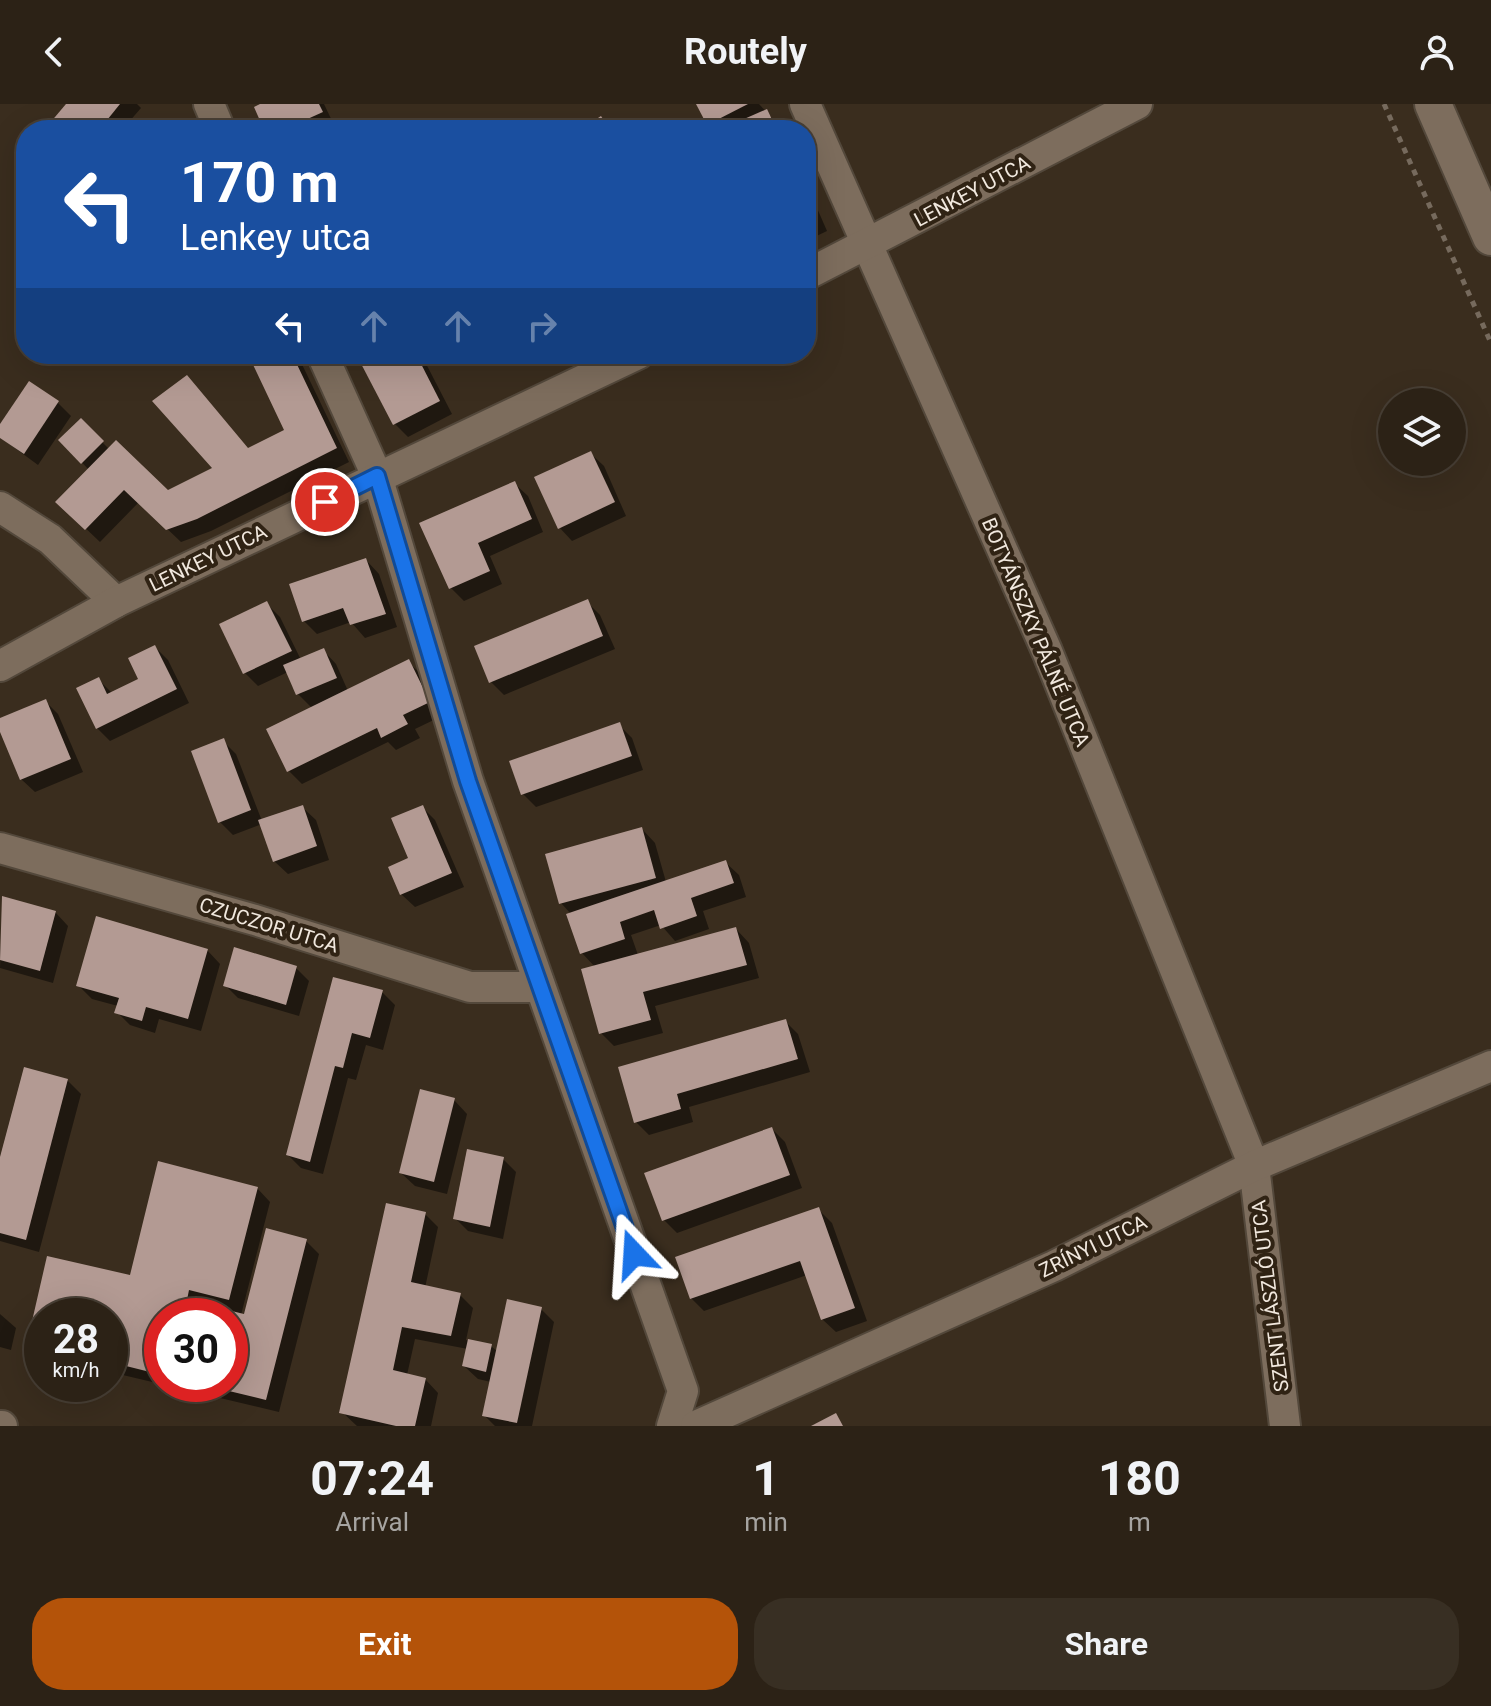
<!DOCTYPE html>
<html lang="en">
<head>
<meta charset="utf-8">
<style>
	:root { --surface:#2c2216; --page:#382f23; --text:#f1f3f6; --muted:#a6a4a1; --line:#483f35; --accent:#b45309 }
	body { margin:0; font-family:Roboto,sans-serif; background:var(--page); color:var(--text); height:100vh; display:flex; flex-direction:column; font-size:30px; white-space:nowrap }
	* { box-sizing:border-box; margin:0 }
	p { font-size:26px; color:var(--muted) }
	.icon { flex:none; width:44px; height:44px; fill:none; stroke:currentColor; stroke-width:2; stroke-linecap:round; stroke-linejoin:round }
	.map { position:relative; height:1322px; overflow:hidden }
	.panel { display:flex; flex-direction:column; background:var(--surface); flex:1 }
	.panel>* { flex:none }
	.banner { position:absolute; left:16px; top:16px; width:800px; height:244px; border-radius:32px; box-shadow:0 8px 32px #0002,0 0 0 2px var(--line); background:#1a4fa0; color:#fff; overflow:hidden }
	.fabs { position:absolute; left:1378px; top:284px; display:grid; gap:16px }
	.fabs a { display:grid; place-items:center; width:88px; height:88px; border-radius:50%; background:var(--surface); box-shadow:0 8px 32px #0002,0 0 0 2px var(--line); font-size:40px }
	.speed { position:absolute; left:24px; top:1194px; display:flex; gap:16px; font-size:40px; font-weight:700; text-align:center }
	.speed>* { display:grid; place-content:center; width:104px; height:104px; border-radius:50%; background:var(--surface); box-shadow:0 8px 32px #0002,0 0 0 2px var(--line); line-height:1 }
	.speed small { font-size:20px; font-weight:400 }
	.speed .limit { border:12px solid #d22; background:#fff; color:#111 }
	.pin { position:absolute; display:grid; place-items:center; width:68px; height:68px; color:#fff; margin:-34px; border:4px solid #fff; border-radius:50%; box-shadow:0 2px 8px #0007 }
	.me { position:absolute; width:88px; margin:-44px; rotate:340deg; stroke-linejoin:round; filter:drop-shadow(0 0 6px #0008) }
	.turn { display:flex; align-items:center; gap:28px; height:168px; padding:0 32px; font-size:36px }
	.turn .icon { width:104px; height:104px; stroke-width:2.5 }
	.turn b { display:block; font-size:56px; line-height:68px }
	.lanes { display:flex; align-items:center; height:76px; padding:0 32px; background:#0003; justify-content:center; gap:40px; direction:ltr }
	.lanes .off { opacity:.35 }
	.eta { display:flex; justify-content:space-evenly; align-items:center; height:136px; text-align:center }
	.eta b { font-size:48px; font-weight:700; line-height:56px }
	.primary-button { display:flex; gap:16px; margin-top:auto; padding:16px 32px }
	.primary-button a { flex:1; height:92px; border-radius:32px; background:var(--accent); color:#fff; font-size:32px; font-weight:700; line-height:92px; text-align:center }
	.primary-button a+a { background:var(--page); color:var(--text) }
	header { display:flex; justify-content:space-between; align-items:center; height:104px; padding:0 32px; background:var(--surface); font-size:36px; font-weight:700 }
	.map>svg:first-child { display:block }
</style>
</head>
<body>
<header><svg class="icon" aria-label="back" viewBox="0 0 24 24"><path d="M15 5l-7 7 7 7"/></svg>Routely<svg class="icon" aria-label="person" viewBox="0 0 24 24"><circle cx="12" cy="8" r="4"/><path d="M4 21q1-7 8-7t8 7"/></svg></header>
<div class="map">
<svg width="1491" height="1322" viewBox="0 0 1491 1322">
	<rect width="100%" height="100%" fill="#3a2d1e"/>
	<g fill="#0007" fill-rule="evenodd">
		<polygon points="68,0 137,0 141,4 122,26 47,26"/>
		<polygon points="265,0 324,0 334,21 324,26 266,26"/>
		<polygon points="698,0 759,0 783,26 715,26"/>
		<polygon points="806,79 827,127 806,137"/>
		<polygon points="250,250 297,250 349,358 211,427 181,438 139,398 100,438 58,398 89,366 61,336 81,317 109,345 167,389 287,327"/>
		<polygon points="361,250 421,250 452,310 408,333 395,320"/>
		<polygon points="58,299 71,312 38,361 0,333 0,324"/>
		<polygon points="590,349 604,362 626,412 572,437 559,423"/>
		<polygon points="514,379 528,392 543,428 490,452 502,480 464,497 451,484"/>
		<polygon points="366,456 379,470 397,523 365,534 351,518 317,530 304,517"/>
		<polygon points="587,498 600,511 615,545 504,591 491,578"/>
		<polygon points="267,500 280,513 301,556 323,546 336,560 348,587 408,558 422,571 442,612 415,625 420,634 396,646 388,638 302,680 289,667 313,605 298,590 288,568 258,582 245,569 222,521"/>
		<polygon points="155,543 168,556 189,599 110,637 97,624 98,575 113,590 141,576"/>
		<polygon points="45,597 58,610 83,668 35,688 21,675 0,616"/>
		<polygon points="619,621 632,634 643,666 536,703 523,690"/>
		<polygon points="223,637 236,650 262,717 302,703 316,716 329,756 288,770 274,757 262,720 233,731 220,718"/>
		<polygon points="422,703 435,716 464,783 415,803 401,790"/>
		<polygon points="642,725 655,739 666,778 725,758 739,771 746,793 703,807 709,825 675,837 661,821 631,831 638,851 736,825 749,839 759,874 655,902 663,929 614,942 601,929 595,863 582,849 571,810 561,799"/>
		<polygon points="3,794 55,808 68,822 53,879 0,864"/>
		<polygon points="207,846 220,860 201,927 159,915 155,929 130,921 117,908 118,902 92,895 79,882"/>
		<polygon points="296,864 309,877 299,912 238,894 225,881"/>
		<polygon points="334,875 382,888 395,901 383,946 366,941 356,976 348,974 323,1070 301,1064 288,1051"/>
		<polygon points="785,917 798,930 810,968 689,1003 693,1018 649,1031 636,1018"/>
		<polygon points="67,976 81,990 39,1148 0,1137 0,1061"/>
		<polygon points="454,996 467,1010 447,1090 415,1082 401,1069"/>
		<polygon points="772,1025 785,1038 802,1084 677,1129 664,1116"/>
		<polygon points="503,1055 516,1068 503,1135 468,1127 455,1114"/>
		<path d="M257,1084L270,1098L241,1211L246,1212L306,1137L319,1150L279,1308L110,1268V1212H42V1251L29,1238L49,1154L131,1173ZM162,1212H230V1280H162Z"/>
		<polygon points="819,1106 832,1119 867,1217 836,1228 822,1215 807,1171 704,1207 691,1194"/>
		<polygon points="425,1110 438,1123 425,1184 460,1191 473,1204 466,1236 491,1242 498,1248 541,1205 554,1218 532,1322 495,1322 484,1311 491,1278 478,1275 464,1262 468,1245 415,1235 407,1271 425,1275 438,1289 431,1322 357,1322 342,1308"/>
		<polygon points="0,1210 16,1224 11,1246 0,1243"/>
	</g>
	<g fill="#b39a93">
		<polygon points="66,0 120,0 99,26 44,26"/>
		<polygon points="260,0 319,0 323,8 283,26 264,26 254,3"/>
		<polygon points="696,0 748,0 707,21"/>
		<polygon points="767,5 777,26 719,26"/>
		<polygon points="601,12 610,26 580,26"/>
		<polygon points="159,14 171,26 147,26"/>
		<polygon points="806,93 815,114 806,118"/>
		<polygon points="248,250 292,250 337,344 197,415 166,426 124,386 85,426 55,398 116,336 168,386 212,364 152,297 187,271 248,344 284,326"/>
		<polygon points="356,250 416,250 440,297 393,321"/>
		<polygon points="29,277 59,297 24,350 0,334 0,320"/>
		<polygon points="81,314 104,337 81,360 58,336"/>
		<polygon points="591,347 615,398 558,425 534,373"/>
		<polygon points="515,377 532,415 478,439 490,467 449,485 419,419"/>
		<polygon points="366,454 386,510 350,521 343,504 302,518 289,480"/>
		<polygon points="588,495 603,532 489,579 474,542"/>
		<polygon points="267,497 292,547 243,570 219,520"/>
		<polygon points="155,541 177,585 96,625 76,584 99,573 107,590 138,575 128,554"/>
		<polygon points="324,544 337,574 296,591 283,561"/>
		<polygon points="409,555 430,598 403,611 408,620 381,634 377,624 287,668 266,625"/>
		<polygon points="46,595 71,655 20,676 0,628 0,614"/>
		<polygon points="620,618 632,652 521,691 509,657"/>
		<polygon points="224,634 251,706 218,719 191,647"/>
		<polygon points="303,701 317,742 273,758 258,716"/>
		<polygon points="423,701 452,769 400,791 388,763 408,754 391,714"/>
		<polygon points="642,723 656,774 559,800 545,750"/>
		<polygon points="726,756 734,779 691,794 697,812 660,825 654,806 620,818 625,835 580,850 566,810"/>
		<polygon points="2,792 56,807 40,867 0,856"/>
		<polygon points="96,812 208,845 188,915 146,903 142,917 114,909 119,894 76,882"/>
		<polygon points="736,823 747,861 643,888 651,916 599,930 581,865"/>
		<polygon points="234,843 297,862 286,901 223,882"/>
		<polygon points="333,873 383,886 370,934 352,929 343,964 335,962 310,1058 286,1051"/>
		<polygon points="786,915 798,955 677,990 681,1005 634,1019 618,963"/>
		<polygon points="24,963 68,975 26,1136 0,1129 0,1053"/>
		<polygon points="420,985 455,994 434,1078 399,1069"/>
		<polygon points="772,1023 790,1071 662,1117 644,1069"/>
		<polygon points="467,1045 504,1053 490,1123 453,1115"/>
		<polygon points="158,1057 258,1083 229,1196 189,1186 187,1196 244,1210 266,1124 307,1135 266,1296 204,1281 230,1280 230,1212 162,1212 162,1271 110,1258 110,1212 42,1212 42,1242 27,1239 47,1152 130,1171"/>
		<polygon points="386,1099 426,1108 411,1178 461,1189 451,1232 402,1223 393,1266 426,1274 415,1322 396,1322 339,1309"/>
		<polygon points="819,1103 855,1204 821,1216 800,1157 690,1195 675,1153"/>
		<polygon points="507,1195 542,1203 517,1319 482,1312"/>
		<polygon points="468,1235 492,1240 486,1268 462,1262"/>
		<polygon points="836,1309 843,1322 811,1322"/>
	</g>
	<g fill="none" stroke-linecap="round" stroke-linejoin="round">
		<g stroke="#53483b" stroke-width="34">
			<g id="minor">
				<polyline points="209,0 220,26"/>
				<polyline points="805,0 1047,547 1254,1062 1285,1322"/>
				<polyline points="806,171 1137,0"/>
				<polyline points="322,250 377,372 468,677 683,1287 672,1322"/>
				<polyline points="0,403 50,435 116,498"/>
				<polyline points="0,562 116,498 638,250"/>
				<polyline points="0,744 255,816 470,883 539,883"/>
				<polyline points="0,1322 2,1322"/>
				<polyline points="696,1322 1054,1162 1254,1062 1491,962"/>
			</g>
		</g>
		<g stroke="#53483b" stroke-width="40">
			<polyline id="tertiary" points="1433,0 1491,133"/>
		</g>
		<polyline stroke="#766a5d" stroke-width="5" stroke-dasharray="6 6" stroke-linecap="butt" points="1384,0 1491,239"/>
		<use href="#minor" stroke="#7d6d5d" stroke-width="30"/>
		<use href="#tertiary" stroke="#7d6d5d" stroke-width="36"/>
	</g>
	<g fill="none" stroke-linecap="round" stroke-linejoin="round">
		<g stroke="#114b97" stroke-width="20">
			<polyline id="route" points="325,398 377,372 468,677 634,1150"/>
		</g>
		<use href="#route" stroke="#1a73e8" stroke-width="14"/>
	</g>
	<g text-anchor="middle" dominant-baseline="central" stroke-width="8" stroke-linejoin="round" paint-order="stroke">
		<g font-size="20" fill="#f1e8de" stroke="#302314">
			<text transform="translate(972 87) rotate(-28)">LENKEY UTCA</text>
			<text transform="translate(208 454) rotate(-26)">LENKEY UTCA</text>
			<text transform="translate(1036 528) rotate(67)">BOTYÁNSZKY PÁLNÉ UTCA</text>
			<text transform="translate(269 821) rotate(17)">CZUCZOR UTCA</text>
			<text transform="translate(1093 1142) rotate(-26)">ZRÍNYI UTCA</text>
			<text transform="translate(1270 1192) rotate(-97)">SZENT LÁSZLÓ UTCA</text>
		</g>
	</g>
</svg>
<div class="fabs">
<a><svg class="icon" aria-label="layers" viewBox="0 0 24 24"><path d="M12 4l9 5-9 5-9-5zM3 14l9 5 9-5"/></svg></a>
</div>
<div class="speed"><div>28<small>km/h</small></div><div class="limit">30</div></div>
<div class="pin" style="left:325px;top:398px;background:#d93025"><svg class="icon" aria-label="arrive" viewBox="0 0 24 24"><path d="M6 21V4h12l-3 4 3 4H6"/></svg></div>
<svg class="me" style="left:634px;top:1150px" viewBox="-20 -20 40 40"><path d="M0-17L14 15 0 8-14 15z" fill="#1a73e8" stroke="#fff" stroke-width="4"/></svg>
<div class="banner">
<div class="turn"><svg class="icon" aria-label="left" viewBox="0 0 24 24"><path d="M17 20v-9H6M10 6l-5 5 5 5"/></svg><div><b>170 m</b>Lenkey utca</div></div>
<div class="lanes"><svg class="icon" aria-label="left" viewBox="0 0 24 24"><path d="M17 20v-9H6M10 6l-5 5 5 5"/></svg><svg class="icon off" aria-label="ahead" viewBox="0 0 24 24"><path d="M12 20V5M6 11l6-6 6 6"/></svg><svg class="icon off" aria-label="ahead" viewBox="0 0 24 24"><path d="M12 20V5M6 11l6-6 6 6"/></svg><svg class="icon off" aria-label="right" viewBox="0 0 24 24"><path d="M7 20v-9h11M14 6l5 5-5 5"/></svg></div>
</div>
</div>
<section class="panel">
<div class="eta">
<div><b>07:24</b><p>Arrival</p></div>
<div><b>1</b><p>min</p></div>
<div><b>180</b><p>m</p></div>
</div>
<div class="primary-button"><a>Exit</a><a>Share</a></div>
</section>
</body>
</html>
